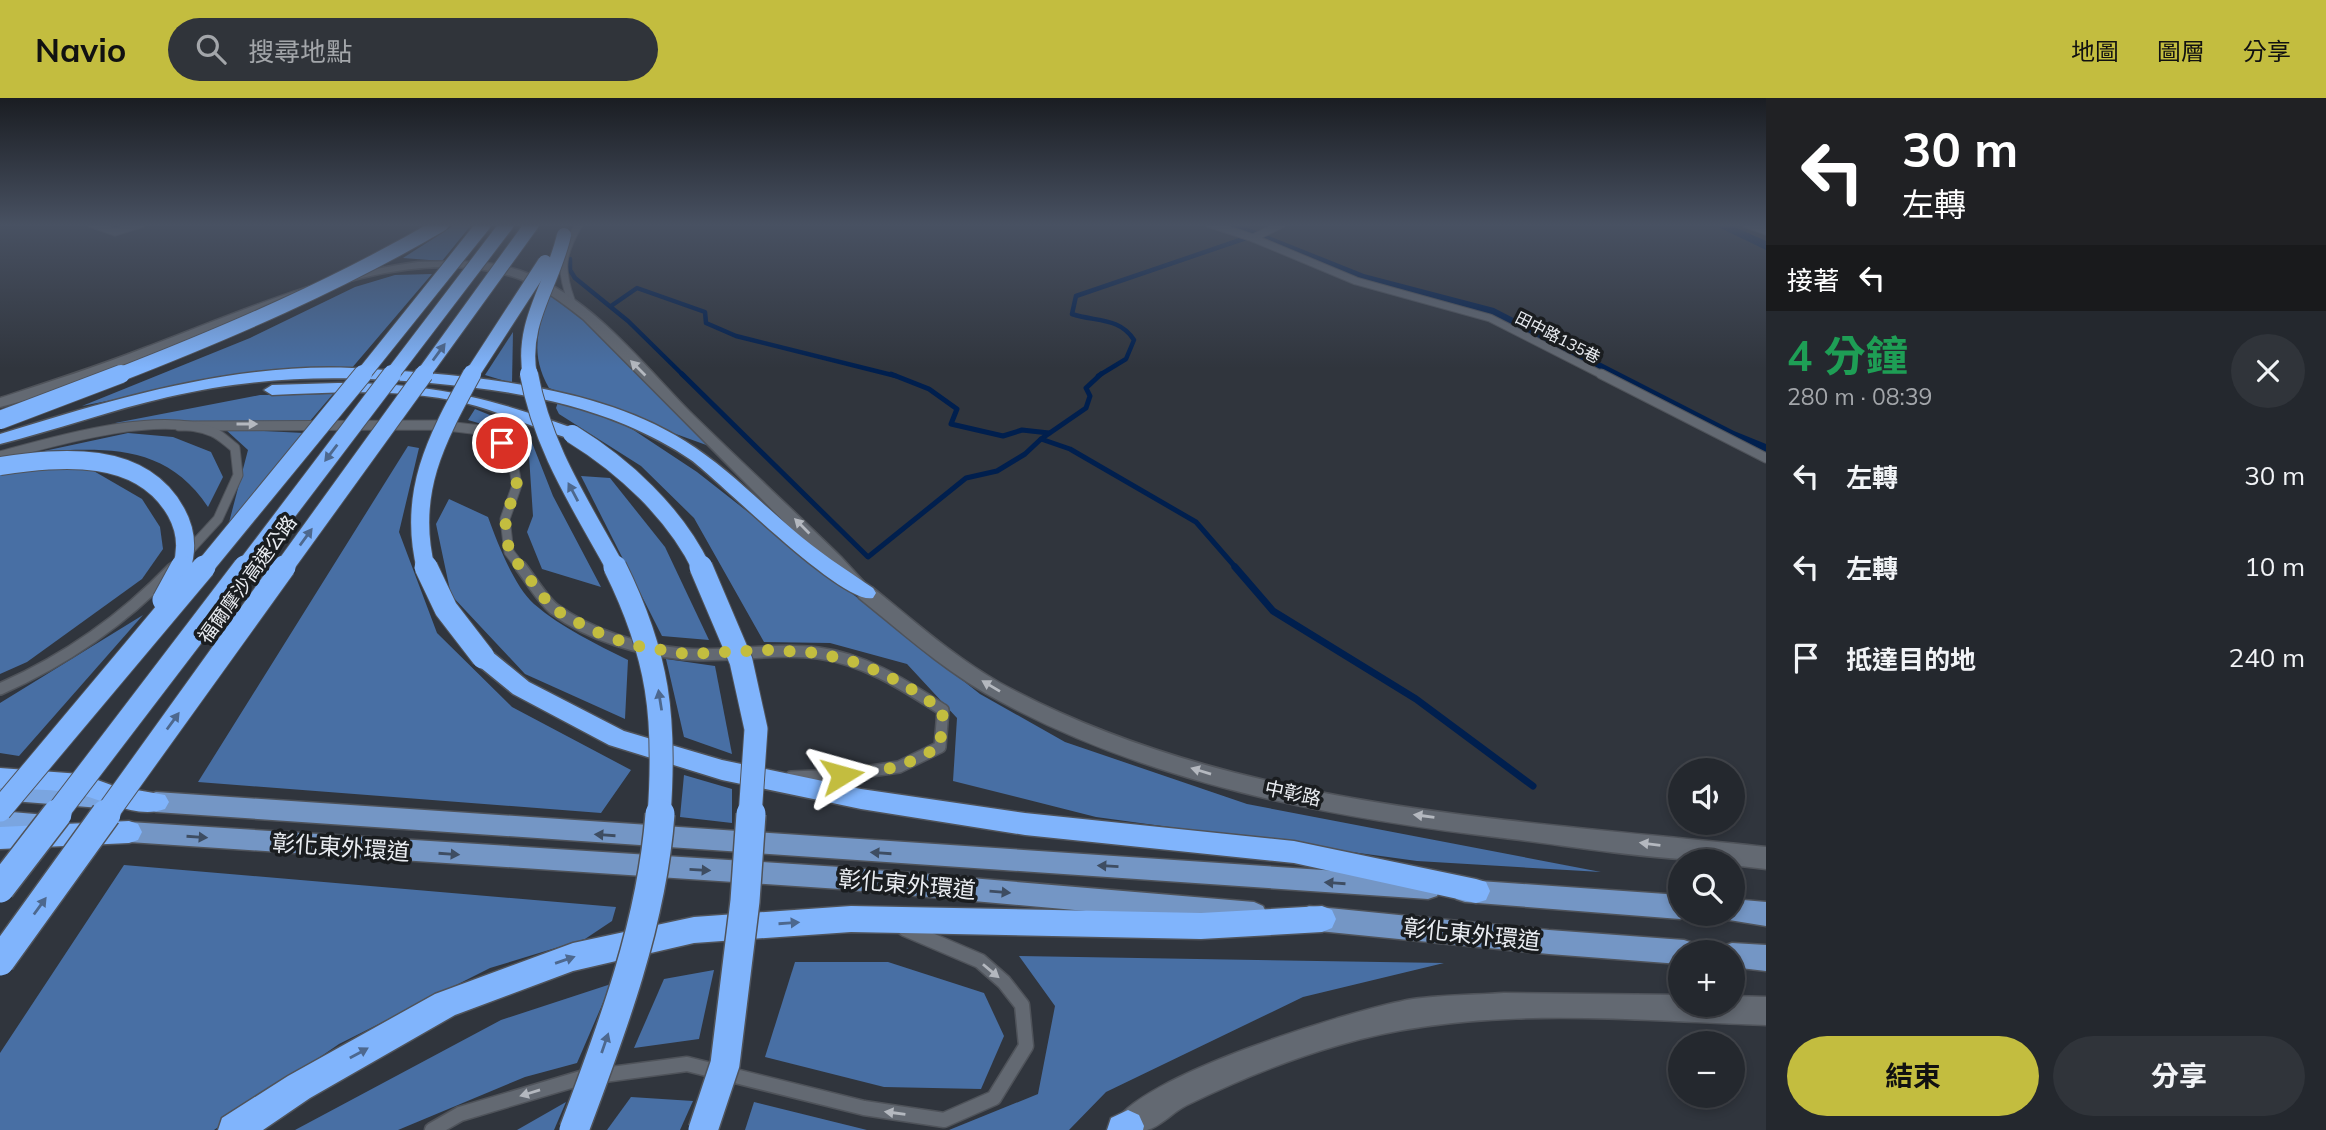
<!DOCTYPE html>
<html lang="zh-TW">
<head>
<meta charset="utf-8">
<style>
	:root { --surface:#24282e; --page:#30343a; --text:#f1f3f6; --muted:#a3a6aa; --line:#41444a; --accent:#c3bd3f }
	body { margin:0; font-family:Mulish,"Noto Sans TC",sans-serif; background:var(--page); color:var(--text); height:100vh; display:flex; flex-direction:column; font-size:26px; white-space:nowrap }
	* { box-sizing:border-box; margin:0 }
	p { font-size:23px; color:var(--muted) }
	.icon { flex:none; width:38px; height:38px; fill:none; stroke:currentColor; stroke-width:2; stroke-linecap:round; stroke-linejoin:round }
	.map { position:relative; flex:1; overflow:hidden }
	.sheet { display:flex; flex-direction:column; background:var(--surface); width:560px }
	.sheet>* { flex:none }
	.banner { background:#202124; color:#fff; overflow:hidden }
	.tools { position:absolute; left:1668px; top:660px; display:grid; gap:14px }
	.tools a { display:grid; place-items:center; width:77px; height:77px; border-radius:50%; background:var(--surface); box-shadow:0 4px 10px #0003,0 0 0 2px var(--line); font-size:35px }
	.pin { position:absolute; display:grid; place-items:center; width:60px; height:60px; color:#fff; margin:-30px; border:4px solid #fff; border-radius:50%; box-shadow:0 2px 7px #0007 }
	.me { position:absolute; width:77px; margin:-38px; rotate:82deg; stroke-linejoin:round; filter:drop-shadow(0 0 5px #0008) }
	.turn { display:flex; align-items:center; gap:24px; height:147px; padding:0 21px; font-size:32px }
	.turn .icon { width:91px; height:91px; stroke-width:2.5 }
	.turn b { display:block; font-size:49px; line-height:60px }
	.then { display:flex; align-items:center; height:66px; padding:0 21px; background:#0003; gap:14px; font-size:26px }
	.round { display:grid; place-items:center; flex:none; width:74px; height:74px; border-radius:37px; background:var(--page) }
	.head { display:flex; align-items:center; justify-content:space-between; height:119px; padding:0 21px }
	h1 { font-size:42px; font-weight:700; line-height:52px; color:#1e9e55 }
	.action { display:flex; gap:14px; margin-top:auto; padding:14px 21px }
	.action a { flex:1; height:80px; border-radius:42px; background:var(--accent); color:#111; font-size:28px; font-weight:700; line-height:80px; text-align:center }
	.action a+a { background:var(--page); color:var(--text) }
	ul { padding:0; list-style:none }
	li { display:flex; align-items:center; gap:21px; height:91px; padding:0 21px }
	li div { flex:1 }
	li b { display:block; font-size:26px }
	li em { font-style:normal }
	header { display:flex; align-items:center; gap:42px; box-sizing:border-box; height:98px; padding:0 35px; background:var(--accent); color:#111 }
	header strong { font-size:33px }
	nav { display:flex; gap:38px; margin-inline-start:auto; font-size:24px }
	.search { width:490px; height:63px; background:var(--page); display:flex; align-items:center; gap:18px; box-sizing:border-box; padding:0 24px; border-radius:38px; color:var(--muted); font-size:26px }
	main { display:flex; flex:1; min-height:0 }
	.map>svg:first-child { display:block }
</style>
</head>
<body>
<header>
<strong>Navio</strong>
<div class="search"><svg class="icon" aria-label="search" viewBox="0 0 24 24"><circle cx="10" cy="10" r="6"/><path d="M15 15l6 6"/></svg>搜尋地點</div>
<nav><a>地圖</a><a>圖層</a><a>分享</a></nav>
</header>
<main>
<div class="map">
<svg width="1766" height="1032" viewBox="0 0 1766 1032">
	<rect width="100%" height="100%" fill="#30353d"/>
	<g fill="#486fa4">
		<polygon points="456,126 472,126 442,163 403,160"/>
		<polygon points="432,176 351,271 238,277 82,308 250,240 355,189 395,177"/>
		<path d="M550,197L569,208L709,348L549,290C530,257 537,231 550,197Z"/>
		<polygon points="513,234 512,285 485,277"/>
		<polygon points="333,296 310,323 115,325 260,297"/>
		<polygon points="558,304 611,321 632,331 697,374 980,596 1065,644 1247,706 1601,774 1417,763 1096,719 953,683 957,620 907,566 830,545 764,544 694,420 641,368 559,316 556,310"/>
		<polygon points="475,311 527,332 553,398 601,489 542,471 527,434 533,418 529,358 506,333 468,322"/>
		<polygon points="225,331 304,335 226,436 248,352"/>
		<path d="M128,335L173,339L211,354L223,379L208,409C167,347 110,350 44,353Z"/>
		<polygon points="408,348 419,350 399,434 437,535 512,609 631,672 601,715 198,684"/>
		<polygon points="20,371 92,372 142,401 160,429 163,451 142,481 27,564 0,576 0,377"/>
		<polygon points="581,378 610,380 665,449 709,542 662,538"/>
		<path d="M449,401L488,419C497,444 514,488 534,506C562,530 596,546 628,562L625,621L525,576L451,497L436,426Z"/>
		<polygon points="143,517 19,658 0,655 0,605"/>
		<polygon points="666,561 715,568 732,656 684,639"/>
		<polygon points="684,677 732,691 732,725 680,719"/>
		<polygon points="124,767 616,809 612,823 585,841 490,870 339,946 214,1032 0,1032 0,955"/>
		<polygon points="1019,858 1444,865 1303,899 1106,994 1069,1032 949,1032 1038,996 1055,908"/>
		<polygon points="795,864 888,864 984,895 1004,938 981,991 884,989 765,959"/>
		<polygon points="714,872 699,941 634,950 664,881"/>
		<polygon points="611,886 577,965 525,979 398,1032 295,1032 501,922"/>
		<polygon points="631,999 693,1003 680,1032 607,1032"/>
		<polygon points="566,1004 554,1032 517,1032"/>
		<polygon points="754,1004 867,1032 745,1032"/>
	</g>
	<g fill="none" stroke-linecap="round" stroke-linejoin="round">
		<g stroke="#001f4e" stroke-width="4.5">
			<polyline points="570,161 570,172 575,180 628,223 684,278"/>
			<polyline points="611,208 637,190 705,214 706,225 736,238 896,278"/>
			<path d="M1098,278L1126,261L1134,242C1120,219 1095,224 1072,216L1076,198L1249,139"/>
		</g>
		<g stroke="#001f4e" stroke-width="5">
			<polyline points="682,276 868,459 966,380 997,373 1025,356 1041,341 1086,310 1090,298 1086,290 1101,276"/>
			<polyline points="891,276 929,291 957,311 951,326 1003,338 1022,332 1049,335"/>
			<polyline points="1041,341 1070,351 1196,424 1237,471"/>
		</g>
		<polyline stroke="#001f4e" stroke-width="7" points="1235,469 1273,513 1416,601 1533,688"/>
		<g fill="#001f4e" fill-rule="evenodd">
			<polygon points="1222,126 1239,126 1364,176 1494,210 1734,333 1766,346 1766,357 1722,341 1484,216 1354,182"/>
			<polygon points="1712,126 1728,126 1766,143 1766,152"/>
		</g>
		<g stroke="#4f535a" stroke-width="9">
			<g id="service-far3">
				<polyline points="92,126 115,134 141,126"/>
				<polyline points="1210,126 1253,140 1356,183 1490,220 1604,278"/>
				<polyline points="1746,126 1766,133"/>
				<polyline points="1253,140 1282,126"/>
				<path d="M571,202C559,169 562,156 579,126"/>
			</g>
		</g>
		<g stroke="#4f535a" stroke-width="11">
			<g id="service-far2">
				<polyline points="1601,276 1766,360"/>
				<polyline points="179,328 439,327 480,332 502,345 513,365 517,387 505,421 509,454 522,471"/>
				<path d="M0,358C55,343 159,312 213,334C221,337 228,345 235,350L238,377L218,421L185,457"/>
			</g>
		</g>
		<g stroke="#4f535a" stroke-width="14">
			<g id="service-far1">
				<path d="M521,469C531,482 542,501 554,511C591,538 640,552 684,556C728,560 773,549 818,555C865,561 904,587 943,612L940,649L899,669L842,677L791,679"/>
				<path d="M0,591C66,562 122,523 172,471"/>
			</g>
		</g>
		<g stroke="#4f535a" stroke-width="17">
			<polyline id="service" points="432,1032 460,1016 581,980 687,966 864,1010 944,1022 994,1000 1026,948 1022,907 1004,884 980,863 905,831"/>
		</g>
		<g stroke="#4f535a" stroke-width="3">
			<path id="minor" d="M418,164C455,163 494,161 529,176C595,204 641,264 690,314C740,363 791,410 841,459L864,484L862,488H848L583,221C561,204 539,186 511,178C408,147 288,202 195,240C132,266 66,293 0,309V300C49,284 99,268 147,249C237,215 322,176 418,164Z"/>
		</g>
		<g stroke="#4f535a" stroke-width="3">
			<g id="tertiary">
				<path d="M866,489L873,490C914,523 954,559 1000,585C1232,711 1509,721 1766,749V771L1732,767V763C1659,763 1585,750 1512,741C1331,720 1146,686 985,595C940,569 900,533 859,500L857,495L859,490Z"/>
				<path d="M1504,895L1680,897V906H1732V898L1766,899V927C1625,922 1476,906 1339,947C1287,962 1236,983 1187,1007C1174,1013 1160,1029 1147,1032C1137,1032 1125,1032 1115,1032L1113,1028C1133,979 1358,910 1413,901C1443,897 1474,897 1504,895Z"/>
			</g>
		</g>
		<g stroke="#4f535a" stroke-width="3">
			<g id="primary">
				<polygon points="156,694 1428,779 1437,782 1440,790 1437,798 1428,801 156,714 148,711 144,704 148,697"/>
				<polygon points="129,724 840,769 1254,804 1263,808 1267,816 1263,824 1254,828 840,791 129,744 121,741 117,734 121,727"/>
				<polygon points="1465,782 1680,797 1680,816 1690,816 1680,821 1465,804 1456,801 1453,793 1456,785"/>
				<polygon points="1732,801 1766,804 1766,828 1723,821 1720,816 1732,816"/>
				<polygon points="1309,808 1549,832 1684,842 1693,845 1697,854 1680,854 1680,866 1549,856 1309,832 1300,828 1296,820 1300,812"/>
				<polygon points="1732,845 1766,847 1766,873 1732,869 1732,854 1720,854 1723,848"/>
			</g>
		</g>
		<g stroke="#4f535a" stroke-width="3">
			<g id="trunk">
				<polygon points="0,684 113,691 121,694 125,701 121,708 113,711 0,702"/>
				<polygon points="0,713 58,718 66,721 70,728 66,735 58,738 0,733"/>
			</g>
		</g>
		<g stroke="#4f535a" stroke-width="3">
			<g id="motorway">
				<path d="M352,270C457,276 594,285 685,343C725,368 757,401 792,431C817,453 845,471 873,490L876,495L873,500C843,508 722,385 691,362C671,348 649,337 626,327C564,301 497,291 430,285C336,277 261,278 168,299C111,312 56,332 0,346V336C113,301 232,265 352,270Z"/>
				<path d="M338,285C429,284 494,301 578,332L580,336L572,341C536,332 502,314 465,305C401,290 337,294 272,297L264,292L272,287Z"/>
				<polygon points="483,551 491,553 529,584 624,633 722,662 861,691 1025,715 1294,743 1476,781 1486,784 1490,793 1486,802 1476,805 1294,765 1025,737 861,711 722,682 609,647 513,596 475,565 472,559 475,553"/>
				<path d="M0,670L81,676L114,688L165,697L169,704L165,711C138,721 107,703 81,697C56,690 26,692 0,690Z"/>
				<polygon points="129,723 138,726 142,734 138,742 129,745 0,751 0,729"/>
				<polygon points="851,808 1201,815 1322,808 1332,812 1336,821 1332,830 1322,834 1201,841 851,834 694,845 573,873 455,917 310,1000 263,1032 218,1032 222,1020 288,978 435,896 573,845 694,819"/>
				<polygon points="1128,1012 1139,1017 1144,1028 1143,1032 1107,1032 1111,1020"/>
			</g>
		</g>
		<use href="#service-far3" stroke="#636972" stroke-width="7"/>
		<use href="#service-far2" stroke="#636972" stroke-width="9"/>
		<use href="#service-far1" stroke="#636972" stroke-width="11"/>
		<use href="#service" stroke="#636972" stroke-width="14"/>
		<use href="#minor" fill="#636972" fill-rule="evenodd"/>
		<use href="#tertiary" fill="#636972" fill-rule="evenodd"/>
		<use href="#primary" fill="#7496c5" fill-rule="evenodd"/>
		<use href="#trunk" fill="#7aa5e0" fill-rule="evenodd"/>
		<use href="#motorway" fill="#80b4fc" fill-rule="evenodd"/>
		<g stroke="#4f535a" stroke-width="16" stroke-linecap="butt">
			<g id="motorway-bridge-far3">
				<path d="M116,278C229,234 338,187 442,126"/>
				<polyline points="362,278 484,126"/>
				<polyline points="391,278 507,126"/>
				<polyline points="422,278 532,126"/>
				<polyline points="471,278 545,164"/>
				<path d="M530,278C520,224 553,187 564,137"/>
			</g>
		</g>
		<g stroke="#4f535a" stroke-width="20" stroke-linecap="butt">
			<g id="motorway-bridge-far2">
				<path d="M529,276C542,349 581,407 616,471"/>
				<polyline points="0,322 121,276"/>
				<path d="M572,336C624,368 675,415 702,471"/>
				<path d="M0,368C61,359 141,351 176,414C186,432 188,451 181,471"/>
				<polyline points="203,471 363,276"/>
				<polyline points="244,471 392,276"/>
				<polyline points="283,471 424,276"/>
				<path d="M426,471C407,395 436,342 472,276"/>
			</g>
		</g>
		<g stroke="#4f535a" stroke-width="25" stroke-linecap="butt">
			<g id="motorway-bridge-far1">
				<polyline points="426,469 446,511 483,559"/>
				<path d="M615,469C659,558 666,620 659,718"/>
				<polyline points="701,469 741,563 756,631 750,718"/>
				<polyline points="164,502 182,469"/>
				<polyline points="0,712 204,469"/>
				<polyline points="55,718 245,469"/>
				<polyline points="105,718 284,469"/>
			</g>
		</g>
		<g stroke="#4f535a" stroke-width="32" stroke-linecap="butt">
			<g id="motorway-bridge">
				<polyline points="0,790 57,716"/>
				<polyline points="0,863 106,716"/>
				<path d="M574,1032C612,931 652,825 660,716"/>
				<polyline points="703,1032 725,966 745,803 751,716"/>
			</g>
		</g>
		<use href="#motorway-bridge-far3" stroke="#80b4fc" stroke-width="14"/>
		<use href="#motorway-bridge-far2" stroke="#80b4fc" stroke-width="18"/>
		<use href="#motorway-bridge-far1" stroke="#80b4fc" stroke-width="23"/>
		<use href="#motorway-bridge" stroke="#80b4fc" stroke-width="29"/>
	</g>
	<defs><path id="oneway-solid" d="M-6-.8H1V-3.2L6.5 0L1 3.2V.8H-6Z" transform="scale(1.75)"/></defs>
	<g fill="#4d688e">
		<use href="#oneway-solid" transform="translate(439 254) rotate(-54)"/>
		<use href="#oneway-solid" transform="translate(331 355) rotate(127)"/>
		<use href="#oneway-solid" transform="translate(573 394) rotate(-118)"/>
		<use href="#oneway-solid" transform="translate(306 439) rotate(-54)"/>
		<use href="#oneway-solid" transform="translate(660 602) rotate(-99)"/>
		<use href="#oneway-solid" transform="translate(173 623) rotate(-54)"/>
		<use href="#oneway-solid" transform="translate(40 808) rotate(-54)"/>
		<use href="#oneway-solid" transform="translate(789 825) rotate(-4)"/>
		<use href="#oneway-solid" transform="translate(565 862) rotate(-19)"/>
		<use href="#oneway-solid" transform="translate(605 945) rotate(-71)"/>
		<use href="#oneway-solid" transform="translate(359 955) rotate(-29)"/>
	</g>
	<g fill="#b4b8bf">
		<use href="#oneway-solid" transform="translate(638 270) rotate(-135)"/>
		<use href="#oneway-solid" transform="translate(247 326)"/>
		<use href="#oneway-solid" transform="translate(802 428) rotate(-135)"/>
		<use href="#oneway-solid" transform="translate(991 588) rotate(-149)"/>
		<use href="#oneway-solid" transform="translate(1201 673) rotate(-163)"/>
		<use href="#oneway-solid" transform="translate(1424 718) rotate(-172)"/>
		<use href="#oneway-solid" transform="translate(1650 746) rotate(-173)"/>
		<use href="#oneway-solid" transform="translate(991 873) rotate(40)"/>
		<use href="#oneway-solid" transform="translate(530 995) rotate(163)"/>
		<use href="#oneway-solid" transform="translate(895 1015) rotate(-172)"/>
	</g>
	<g fill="#3e4d62">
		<use href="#oneway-solid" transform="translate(605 737) rotate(-176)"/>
		<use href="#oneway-solid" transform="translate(197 739) rotate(4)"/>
		<use href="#oneway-solid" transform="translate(881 755) rotate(-176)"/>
		<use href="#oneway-solid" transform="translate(449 756) rotate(4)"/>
		<use href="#oneway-solid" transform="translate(1108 768) rotate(-177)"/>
		<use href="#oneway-solid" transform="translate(700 772) rotate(3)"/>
		<use href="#oneway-solid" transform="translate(1335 785) rotate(-176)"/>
		<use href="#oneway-solid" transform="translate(1000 794) rotate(5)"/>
	</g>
	<linearGradient id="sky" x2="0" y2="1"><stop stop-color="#1a1d22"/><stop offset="0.47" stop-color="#485162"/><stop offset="1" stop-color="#485162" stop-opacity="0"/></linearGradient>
	<rect width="1766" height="270" fill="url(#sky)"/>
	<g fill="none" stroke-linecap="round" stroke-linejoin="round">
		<polyline stroke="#c3bd3f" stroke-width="12" stroke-dasharray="0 21.6" points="502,345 513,365 517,387 505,421 509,454 552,510 592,532 631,547 687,556 766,552 819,555 862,566 902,585 943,612 940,649 899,669 842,677"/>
	</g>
	<g text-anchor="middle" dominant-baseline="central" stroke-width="7" stroke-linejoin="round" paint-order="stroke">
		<g font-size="16" fill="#eaedf2" stroke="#1a1d20">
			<text transform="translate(1558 239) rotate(27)">田中路135巷</text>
		</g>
		<g font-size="19" fill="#eaedf2" stroke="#1a1d20">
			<text transform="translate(247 481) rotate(-54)">福爾摩沙高速公路</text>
			<text transform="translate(1293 695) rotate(12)">中彰路</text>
		</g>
		<g font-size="23" fill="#eaedf2" stroke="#1a1d20">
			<text transform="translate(341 749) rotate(4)">彰化東外環道</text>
			<text transform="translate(907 786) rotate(5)">彰化東外環道</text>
			<text transform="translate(1472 836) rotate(6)">彰化東外環道</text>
		</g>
	</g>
</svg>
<div class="tools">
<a><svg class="icon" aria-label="sound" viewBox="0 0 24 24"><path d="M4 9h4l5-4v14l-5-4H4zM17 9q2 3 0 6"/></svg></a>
<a><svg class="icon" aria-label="search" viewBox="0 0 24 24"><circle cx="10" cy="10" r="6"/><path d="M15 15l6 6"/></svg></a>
<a>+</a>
<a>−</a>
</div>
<div class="pin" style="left:502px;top:345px;background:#d93025"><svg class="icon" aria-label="arrive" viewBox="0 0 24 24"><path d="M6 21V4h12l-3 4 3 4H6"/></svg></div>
<svg class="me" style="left:842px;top:677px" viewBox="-20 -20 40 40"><path d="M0-17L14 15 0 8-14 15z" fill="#c3bd3f" stroke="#fff" stroke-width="4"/></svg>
</div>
<section class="sheet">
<div class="banner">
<div class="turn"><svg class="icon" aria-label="left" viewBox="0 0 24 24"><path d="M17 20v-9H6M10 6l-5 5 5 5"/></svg><div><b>30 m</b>左轉</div></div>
<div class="then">接著<svg class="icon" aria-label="left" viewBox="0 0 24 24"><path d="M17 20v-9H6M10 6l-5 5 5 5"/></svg></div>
</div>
<div class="head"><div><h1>4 分鐘</h1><p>280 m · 08:39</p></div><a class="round"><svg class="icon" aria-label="close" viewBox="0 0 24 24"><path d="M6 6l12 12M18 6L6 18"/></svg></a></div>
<ul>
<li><svg class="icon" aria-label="left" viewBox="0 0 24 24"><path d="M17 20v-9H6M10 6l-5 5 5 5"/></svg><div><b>左轉</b></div><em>30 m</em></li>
<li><svg class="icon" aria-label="left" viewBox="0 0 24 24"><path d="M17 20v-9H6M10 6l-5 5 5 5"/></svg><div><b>左轉</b></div><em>10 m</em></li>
<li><svg class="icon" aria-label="arrive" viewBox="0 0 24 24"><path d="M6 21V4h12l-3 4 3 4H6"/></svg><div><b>抵達目的地</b></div><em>240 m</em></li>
</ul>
<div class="action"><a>結束</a><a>分享</a></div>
</section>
</main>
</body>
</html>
